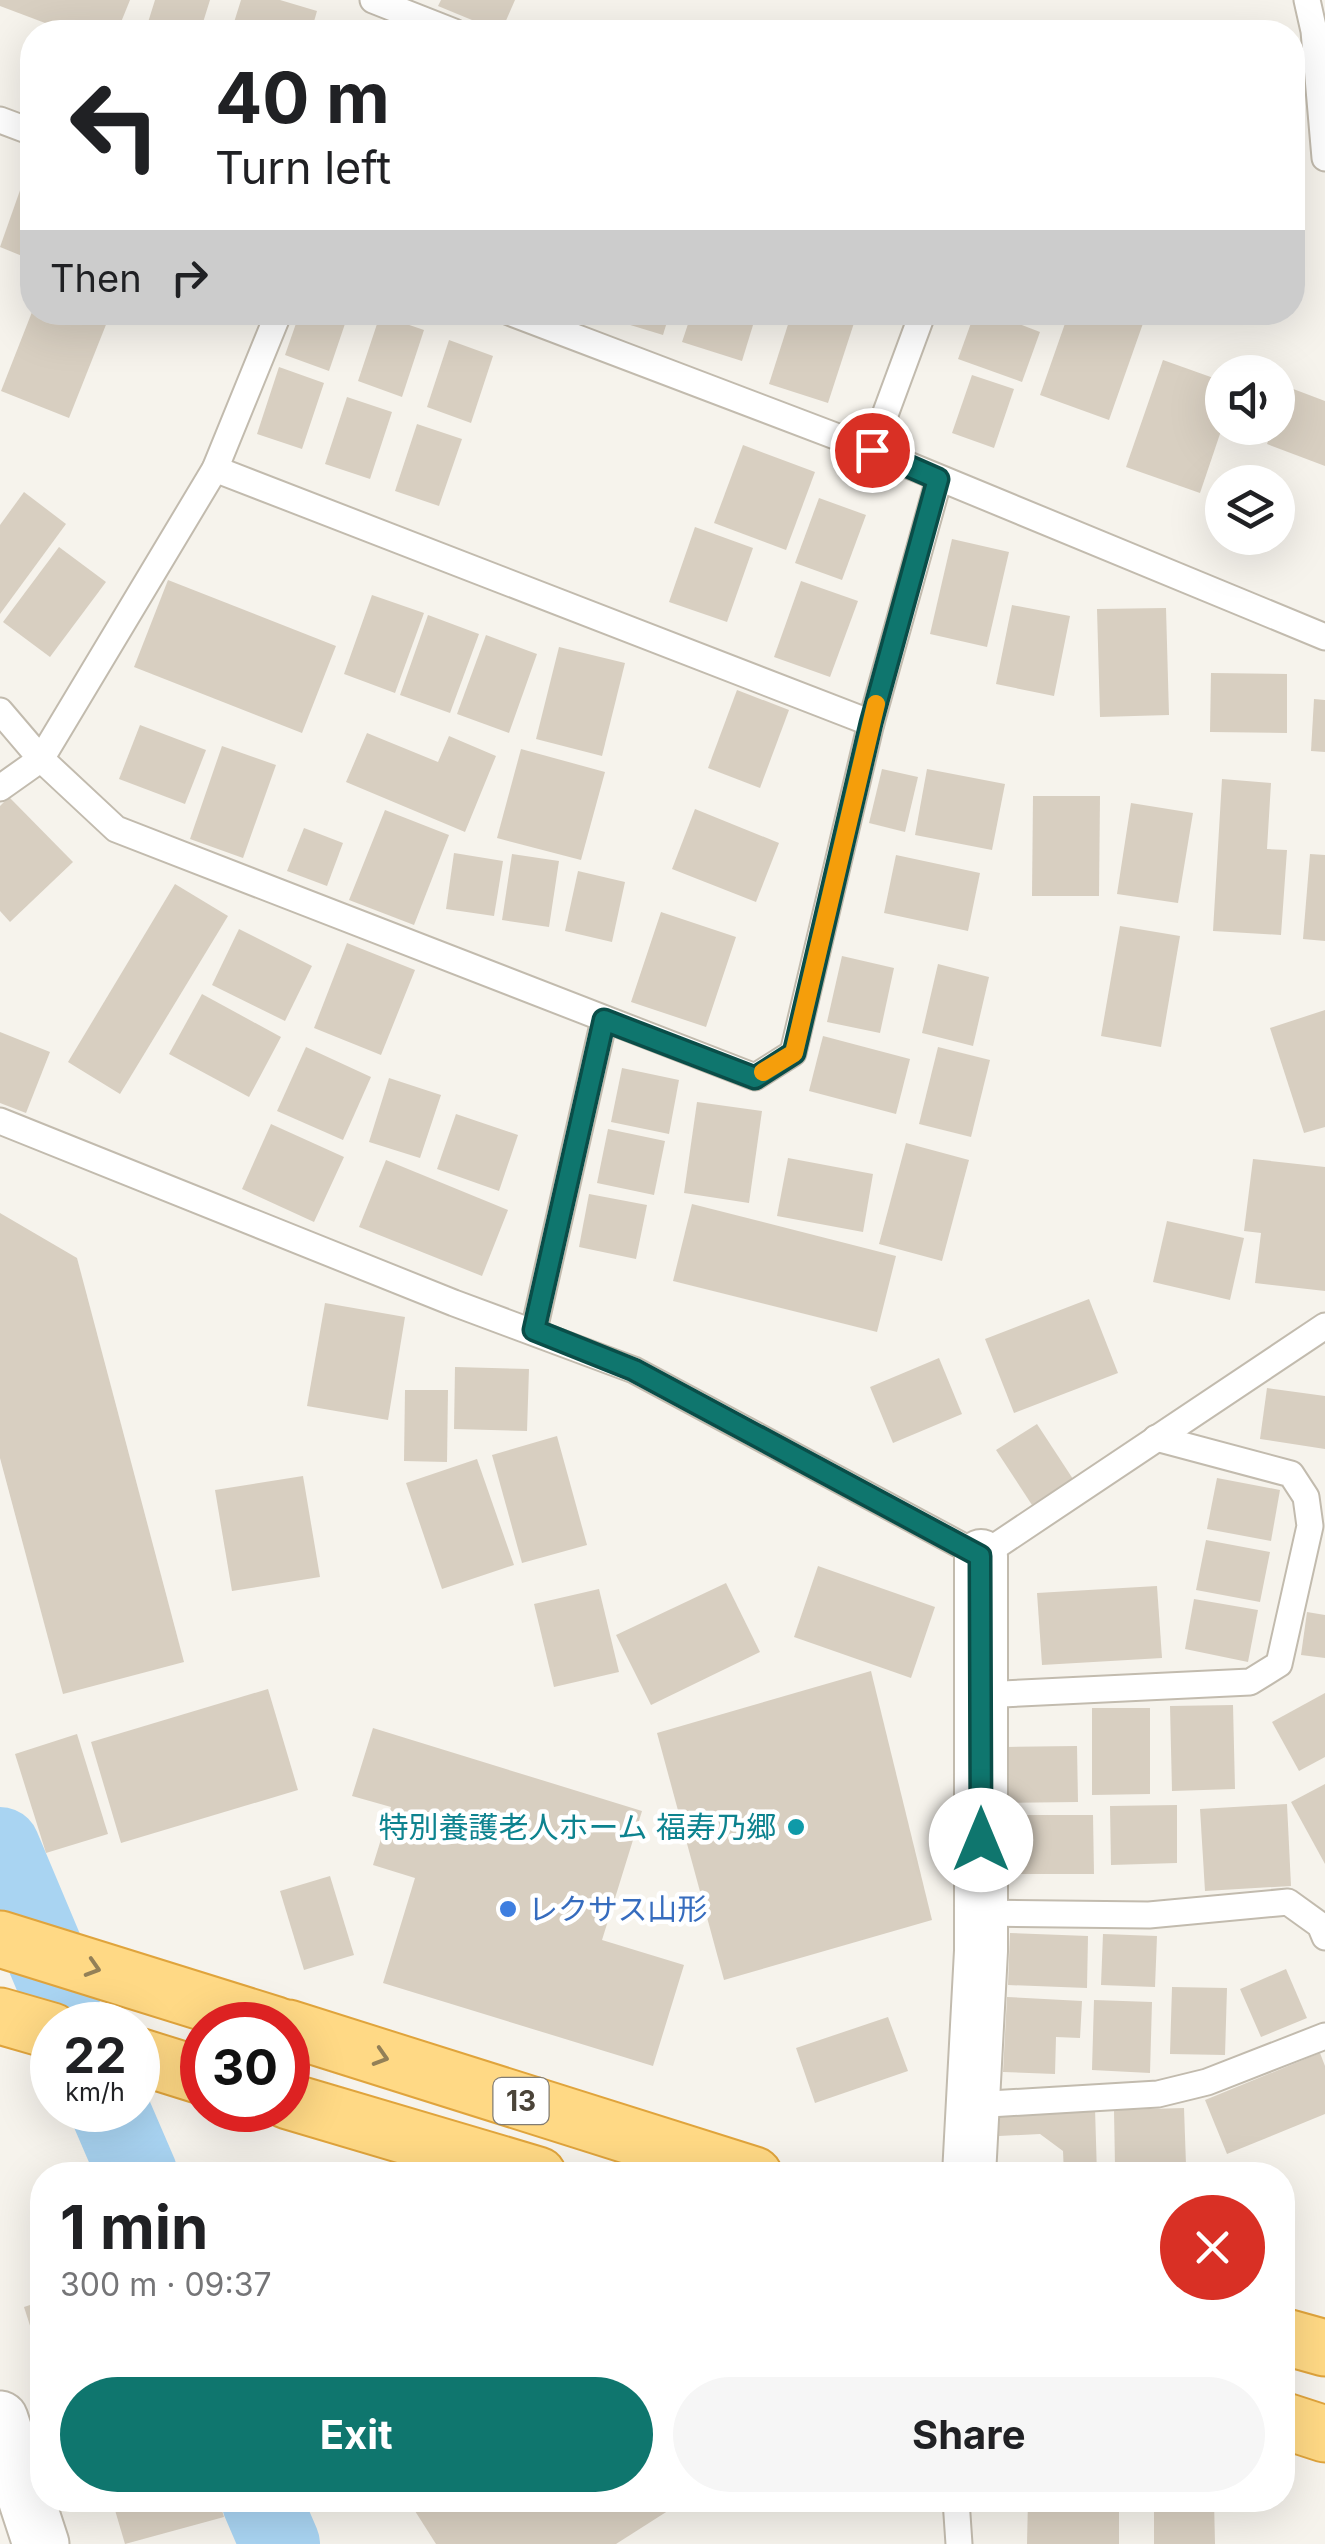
<!DOCTYPE html>
<html lang="en">
<head>
<meta charset="utf-8">
<style>
	:root { --surface:#fff; --page:#f6f6f6; --text:#202124; --muted:#757577; --accent:#0f766e }
	body { margin:0; font-family:Inter,"Noto Sans JP",sans-serif; background:var(--page); color:var(--text); height:100vh; display:flex; flex-direction:column; font-size:38px; white-space:nowrap }
	* { box-sizing:border-box; margin:0 }
	p { font-size:32px; color:var(--muted) }
	.icon { flex:none; width:55px; height:55px; fill:none; stroke:currentColor; stroke-width:2; stroke-linecap:round; stroke-linejoin:round }
	.map { position:relative; flex:1; overflow:hidden }
	.panel { position:absolute; left:30px; top:2162px; width:1265px; height:350px; display:flex; flex-direction:column; background:var(--surface); border-radius:40px; box-shadow:0 10px 40px #0002 }
	.panel>* { flex:none }
	.hud { position:absolute; left:20px; top:20px; width:1285px; height:305px; border-radius:40px; box-shadow:0 10px 40px #0002; background:#fff; color:var(--text); overflow:hidden }
	.buttons { position:absolute; left:1205px; top:355px; display:grid; gap:20px }
	.buttons a { display:grid; place-items:center; width:90px; height:90px; border-radius:50%; background:var(--surface); box-shadow:0 10px 40px #0002; font-size:50px }
	.speed { position:absolute; left:30px; top:2002px; display:flex; gap:20px; font-size:50px; font-weight:700; text-align:center }
	.speed>* { display:grid; place-content:center; width:130px; height:130px; border-radius:50%; background:var(--surface); box-shadow:0 10px 40px #0002; line-height:1 }
	.speed small { font-size:25px; font-weight:400 }
	.speed .limit { border:15px solid #d22; background:#fff; color:#111 }
	.pin { position:absolute; display:grid; place-items:center; width:85px; height:85px; color:#fff; margin:-42px; border:5px solid #fff; border-radius:50%; box-shadow:0 2px 10px #0007 }
	.me { position:absolute; width:110px; margin:-55px; rotate:0deg; stroke-linejoin:round; filter:drop-shadow(0 0 8px #0008) }
	.turn { display:flex; align-items:center; gap:35px; height:210px; padding:0 30px; font-size:45px }
	.turn .icon { width:130px; height:130px; stroke-width:2.5 }
	.turn b { display:block; font-size:70px; line-height:85px }
	.then { display:flex; align-items:center; height:95px; padding:0 30px; background:#0003; gap:20px; font-size:38px }
	.round { display:grid; place-items:center; flex:none; width:105px; height:105px; border-radius:52px; background:var(--page) }
	.summary { display:flex; align-items:center; justify-content:space-between; height:170px; padding:0 30px }
	h1 { font-size:60px; font-weight:700; line-height:75px }
	.action { display:flex; gap:20px; margin-top:auto; padding:20px 30px }
	.action a { flex:1; height:115px; border-radius:60px; background:var(--accent); color:#fff; font-size:40px; font-weight:700; line-height:115px; text-align:center }
	.action a+a { background:var(--page); color:var(--text) }
	.map>svg:first-child { display:block }
</style>
</head>
<body>
<div class="map">
<svg width="1325" height="2544" viewBox="0 0 1325 2544">
	<rect width="100%" height="100%" fill="#f6f3ec"/>
	<g fill="none" stroke-linecap="round" stroke-linejoin="round">
		<g stroke="#a9d4f2" stroke-width="80">
			<polyline points="0,1847 61,1992"/>
			<polyline points="110,2110 138,2175"/>
			<polyline points="261,2500 280,2544"/>
		</g>
	</g>
	<g fill="#d8cfc1">
		<polygon points="0,0 130,0 117,32 69,32 0,6"/>
		<polygon points="155,0 210,0 200,32 145,32"/>
		<polygon points="241,0 280,0 317,11 311,32 231,32"/>
		<polygon points="441,0 515,0 501,32 438,6"/>
		<polygon points="24,179 32,183 32,260 0,247"/>
		<polygon points="32,312 111,312 69,418 1,391"/>
		<polygon points="300,312 349,312 329,371 285,355"/>
		<polygon points="605,312 670,312 663,335 604,317"/>
		<polygon points="692,312 757,312 742,361 682,342"/>
		<polygon points="792,312 819,312 854,323 828,403 769,384"/>
		<polygon points="975,312 988,312 1040,332 1022,382 958,359"/>
		<polygon points="1069,312 1147,312 1109,420 1040,395"/>
		<polygon points="380,315 424,330 402,397 358,381"/>
		<polygon points="449,340 493,356 471,423 427,407"/>
		<polygon points="1163,360 1222,381 1222,428 1200,493 1126,467"/>
		<polygon points="279,367 324,383 302,449 257,434"/>
		<polygon points="972,375 1014,389 994,448 952,433"/>
		<polygon points="1288,387 1325,401 1325,466 1267,444 1273,428 1278,428"/>
		<polygon points="347,397 392,412 370,479 325,464"/>
		<polygon points="417,424 462,439 439,506 395,491"/>
		<polygon points="743,445 815,472 786,550 714,523"/>
		<polygon points="24,492 66,524 0,614 0,525"/>
		<polygon points="819,498 866,515 842,580 795,563"/>
		<polygon points="695,527 753,548 727,622 669,602"/>
		<polygon points="952,539 1009,552 987,647 930,634"/>
		<polygon points="59,547 106,582 50,657 3,622"/>
		<polygon points="168,580 336,646 302,733 134,667"/>
		<polygon points="801,581 858,601 830,677 774,657"/>
		<polygon points="372,595 424,613 395,693 344,674"/>
		<polygon points="1012,605 1070,616 1054,696 996,684"/>
		<polygon points="1166,608 1169,715 1100,717 1097,609"/>
		<polygon points="428,615 479,634 450,713 400,695"/>
		<polygon points="486,635 537,654 509,733 457,714"/>
		<polygon points="559,647 625,663 602,756 536,739"/>
		<polygon points="1211,673 1287,674 1287,733 1210,732"/>
		<polygon points="737,690 789,710 760,788 708,768"/>
		<polygon points="1314,699 1325,700 1325,752 1311,751"/>
		<polygon points="140,725 206,750 185,804 119,779"/>
		<polygon points="367,733 438,762 449,736 496,756 465,832 346,782"/>
		<polygon points="222,746 276,765 243,858 190,839"/>
		<polygon points="521,749 605,772 581,860 497,838"/>
		<polygon points="882,769 918,777 905,832 869,823"/>
		<polygon points="927,769 1005,784 992,850 915,835"/>
		<polygon points="1222,779 1271,783 1267,849 1287,850 1281,935 1213,931"/>
		<polygon points="1033,796 1100,796 1099,896 1032,896"/>
		<polygon points="9,797 73,862 10,922 0,911 0,806"/>
		<polygon points="1131,803 1193,813 1178,903 1117,894"/>
		<polygon points="695,809 779,843 756,902 672,869"/>
		<polygon points="385,810 449,835 414,925 349,900"/>
		<polygon points="304,828 343,843 327,886 287,871"/>
		<polygon points="454,853 503,861 494,916 446,909"/>
		<polygon points="512,854 559,861 549,927 502,920"/>
		<polygon points="1310,854 1325,855 1325,941 1303,939"/>
		<polygon points="896,855 980,873 968,931 884,913"/>
		<polygon points="578,871 625,882 612,942 565,931"/>
		<polygon points="175,884 228,916 120,1094 68,1062"/>
		<polygon points="661,912 736,937 706,1027 631,1002"/>
		<polygon points="1120,926 1180,936 1161,1047 1101,1036"/>
		<polygon points="239,929 312,966 285,1021 212,985"/>
		<polygon points="347,943 415,970 381,1055 314,1028"/>
		<polygon points="842,956 894,968 880,1033 827,1022"/>
		<polygon points="938,964 989,977 973,1046 922,1033"/>
		<polygon points="202,994 281,1037 249,1097 169,1054"/>
		<polygon points="1325,1010 1325,1127 1304,1133 1270,1028"/>
		<polygon points="0,1032 50,1052 26,1113 0,1103"/>
		<polygon points="823,1036 910,1059 896,1114 809,1091"/>
		<polygon points="306,1047 371,1077 343,1140 277,1111"/>
		<polygon points="938,1047 990,1060 971,1137 919,1124"/>
		<polygon points="622,1068 679,1080 669,1134 611,1122"/>
		<polygon points="389,1078 441,1095 420,1158 369,1142"/>
		<polygon points="697,1102 762,1111 749,1203 684,1193"/>
		<polygon points="456,1114 518,1135 499,1191 437,1169"/>
		<polygon points="271,1124 344,1157 314,1222 242,1189"/>
		<polygon points="608,1129 665,1141 654,1195 597,1183"/>
		<polygon points="906,1143 969,1160 942,1261 879,1244"/>
		<polygon points="788,1158 873,1174 863,1232 777,1216"/>
		<polygon points="1253,1159 1325,1167 1325,1291 1255,1283 1261,1233 1244,1231"/>
		<polygon points="386,1160 508,1210 482,1276 359,1227"/>
		<polygon points="589,1194 647,1205 636,1259 579,1247"/>
		<polygon points="692,1204 896,1256 877,1332 673,1281"/>
		<polygon points="0,1213 77,1258 184,1662 63,1694 0,1458"/>
		<polygon points="1167,1221 1244,1238 1230,1300 1153,1282"/>
		<polygon points="1089,1299 1118,1373 1014,1413 985,1339"/>
		<polygon points="325,1303 405,1317 388,1420 307,1406"/>
		<polygon points="939,1358 962,1414 893,1443 870,1387"/>
		<polygon points="455,1367 529,1369 527,1431 454,1429"/>
		<polygon points="1267,1388 1325,1396 1325,1449 1260,1439"/>
		<polygon points="405,1390 448,1390 447,1462 404,1461"/>
		<polygon points="1037,1424 1073,1479 1032,1505 996,1450"/>
		<polygon points="557,1436 587,1545 522,1563 492,1455"/>
		<polygon points="477,1459 514,1565 442,1589 406,1483"/>
		<polygon points="303,1476 320,1577 232,1591 215,1490"/>
		<polygon points="1217,1478 1280,1490 1271,1541 1207,1529"/>
		<polygon points="1206,1540 1270,1552 1260,1602 1196,1590"/>
		<polygon points="818,1566 935,1607 911,1678 794,1637"/>
		<polygon points="726,1583 760,1652 651,1705 616,1635"/>
		<polygon points="1157,1586 1162,1658 1042,1665 1037,1593"/>
		<polygon points="599,1589 619,1672 554,1687 534,1604"/>
		<polygon points="1194,1599 1258,1610 1248,1662 1185,1649"/>
		<polygon points="1307,1612 1325,1615 1325,1658 1301,1655"/>
		<polygon points="871,1671 932,1920 724,1980 657,1733"/>
		<polygon points="268,1689 298,1790 121,1843 91,1742"/>
		<polygon points="1325,1693 1325,1757 1299,1771 1272,1722"/>
		<polygon points="1233,1705 1235,1789 1172,1791 1170,1706"/>
		<polygon points="1092,1708 1150,1708 1150,1794 1092,1795"/>
		<polygon points="373,1728 642,1811 602,1940 684,1965 653,2066 383,1983 415,1878 373,1865 391,1807 352,1796"/>
		<polygon points="77,1734 108,1834 46,1853 15,1754"/>
		<polygon points="1077,1746 1078,1802 1007,1803 1006,1747"/>
		<polygon points="1325,1784 1325,1864 1291,1802"/>
		<polygon points="1287,1804 1291,1886 1205,1891 1200,1809"/>
		<polygon points="1177,1805 1177,1863 1111,1865 1110,1806"/>
		<polygon points="1008,1815 1093,1815 1094,1874 1008,1874"/>
		<polygon points="330,1876 354,1955 304,1970 280,1891"/>
		<polygon points="1010,1933 1088,1936 1087,1988 1008,1985"/>
		<polygon points="1103,1934 1157,1936 1155,1987 1101,1985"/>
		<polygon points="1286,1969 1307,2018 1261,2037 1240,1989"/>
		<polygon points="1172,1987 1227,1988 1225,2055 1170,2054"/>
		<polygon points="1007,1997 1082,2001 1080,2038 1056,2037 1055,2074 1003,2072"/>
		<polygon points="1094,2000 1152,2002 1150,2073 1092,2070"/>
		<polygon points="888,2017 908,2071 815,2103 796,2048"/>
		<polygon points="1320,2053 1325,2066 1325,2114 1227,2154 1205,2100"/>
		<polygon points="1095,2108 1097,2175 1064,2175 1063,2151 1040,2134 999,2136 998,2112"/>
		<polygon points="1184,2108 1186,2165 1115,2166 1114,2110"/>
		<polygon points="42,2301 42,2363 24,2307"/>
		<polygon points="112,2500 219,2500 224,2517 125,2544"/>
		<polygon points="408,2500 685,2500 616,2544 436,2544"/>
		<polygon points="1028,2500 1119,2500 1119,2544 1027,2544"/>
		<polygon points="1154,2500 1214,2500 1215,2544 1154,2544"/>
	</g>
	<g fill="none" stroke-linecap="round" stroke-linejoin="round">
		<g stroke="#c2bbae" stroke-width="29">
			<g id="service">
				<polyline points="373,0 454,32"/>
				<polyline points="1307,0 1314,31 1325,158"/>
				<polyline points="0,120 32,132"/>
				<polyline points="509,312 872,450 1325,637"/>
				<polyline points="872,450 923,312"/>
				<polyline points="215,469 871,723"/>
				<polyline points="0,711 41,759 116,829 755,1077 793,1053 871,723 939,479"/>
				<polyline points="0,788 41,759 215,469 279,312"/>
				<polyline points="0,1121 454,1303 634,1370 981,1556 1325,1326"/>
				<polyline points="534,1330 604,1020"/>
				<polyline points="981,1695 1250,1682 1279,1664 1310,1526 1306,1497 1291,1474 1156,1438"/>
				<polyline points="981,1913 1149,1915 1288,1902 1320,1925 1325,1937"/>
				<polyline points="973,2105 1158,2094 1207,2082 1325,2036"/>
				<polyline points="956,2500 959,2544"/>
			</g>
		</g>
		<g stroke="#c2bbae" stroke-width="56">
			<polyline id="minor" points="969,2175 981,1951 981,1556"/>
		</g>
		<g stroke="#c2bbae" stroke-width="59">
			<polyline id="tertiary" points="0,2419 41,2544"/>
		</g>
		<g stroke="#e0a43c" stroke-width="59">
			<g id="trunk">
				<polyline points="0,1939 276,2025"/>
				<polyline points="0,2016 52,2031"/>
				<polyline points="288,2028 754,2175"/>
				<polyline points="138,2056 202,2076"/>
				<polyline points="288,2101 538,2175"/>
				<polyline points="1282,2336 1325,2348"/>
				<polyline points="1282,2420 1325,2434"/>
			</g>
		</g>
		<use href="#service" stroke="#fff" stroke-width="25"/>
		<use href="#minor" stroke="#fff" stroke-width="52"/>
		<use href="#tertiary" stroke="#fff" stroke-width="55"/>
		<use href="#trunk" stroke="#ffd985" stroke-width="55"/>
	</g>
	<defs><path id="oneway-chevron" d="M-2-3.5L2.5 0L-2 3.5" fill="none" stroke-width="1.6" stroke-linecap="round" stroke-linejoin="round" transform="scale(2.5)"/></defs>
	<g stroke="#938057">
		<use href="#oneway-chevron" transform="translate(93 1968) rotate(17)"/>
		<use href="#oneway-chevron" transform="translate(381 2057) rotate(17)"/>
	</g>
	<g fill="none" stroke-linecap="round" stroke-linejoin="round">
		<g stroke="#0a4d48" stroke-width="25">
			<polyline id="route" points="872,450 938,479 871,723 794,1053 755,1078 604,1020 534,1330 634,1370 980,1556 981,1840"/>
		</g>
		<use href="#route" stroke="#0f766e" stroke-width="18"/>
		<polyline stroke="#f59e0b" stroke-width="18" points="763,1072 794,1053 876,704"/>
	</g>
	<circle fill="#0f9aa8" stroke="#fff" stroke-width="4" cx="796" cy="1827" r="10"/>
	<circle fill="#3f7fe0" stroke="#fff" stroke-width="4" cx="508" cy="1909" r="10"/>
	<g text-anchor="middle" dominant-baseline="central" stroke-width="9" stroke-linejoin="round" paint-order="stroke">
		<rect fill="#fff" stroke="#817c74" stroke-width="2.5" x="493.5" y="2078" width="55" height="46" rx="8"/>
		<g font-size="28" font-weight="bold" fill="#4b4439">
			<text x="521" y="2101">13</text>
		</g>
		<g font-size="30" fill="#0d838f" stroke="#fff" text-anchor="end">
			<text x="776" y="1827">特別養護老人ホーム 福寿乃郷</text>
		</g>
		<g font-size="30" fill="#366cbe" stroke="#fff" text-anchor="start">
			<text x="528" y="1909">レクサス山形</text>
		</g>
	</g>
</svg>
<div class="buttons">
<a><svg class="icon" aria-label="sound" viewBox="0 0 24 24"><path d="M4 9h4l5-4v14l-5-4H4zM17 9q2 3 0 6"/></svg></a>
<a><svg class="icon" aria-label="layers" viewBox="0 0 24 24"><path d="M12 4l9 5-9 5-9-5zM3 14l9 5 9-5"/></svg></a>
</div>
<div class="speed"><div>22<small>km/h</small></div><div class="limit">30</div></div>
<div class="pin" style="left:872px;top:450px;background:#d93025"><svg class="icon" aria-label="arrive" viewBox="0 0 24 24"><path d="M6 21V4h12l-3 4 3 4H6"/></svg></div>
<svg class="me" style="left:981px;top:1840px" viewBox="-20 -20 40 40"><circle r="19" fill="#fff"/><path d="M0-13L10 11 0 6-10 11z" fill="#0f766e"/></svg>
<div class="hud">
<div class="turn"><svg class="icon" aria-label="left" viewBox="0 0 24 24"><path d="M17 20v-9H6M10 6l-5 5 5 5"/></svg><div><b>40 m</b>Turn left</div></div>
<div class="then">Then<svg class="icon" aria-label="right" viewBox="0 0 24 24"><path d="M7 20v-9h11M14 6l5 5-5 5"/></svg></div>
</div>
<section class="panel">
<div class="summary"><div><h1>1 min</h1><p>300 m · 09:37</p></div><a class="round" style="background:#d93025;color:#fff"><svg class="icon" aria-label="close" viewBox="0 0 24 24"><path d="M6 6l12 12M18 6L6 18"/></svg></a></div>
<div class="action"><a>Exit</a><a>Share</a></div>
</section>
</div>
</body>
</html>
